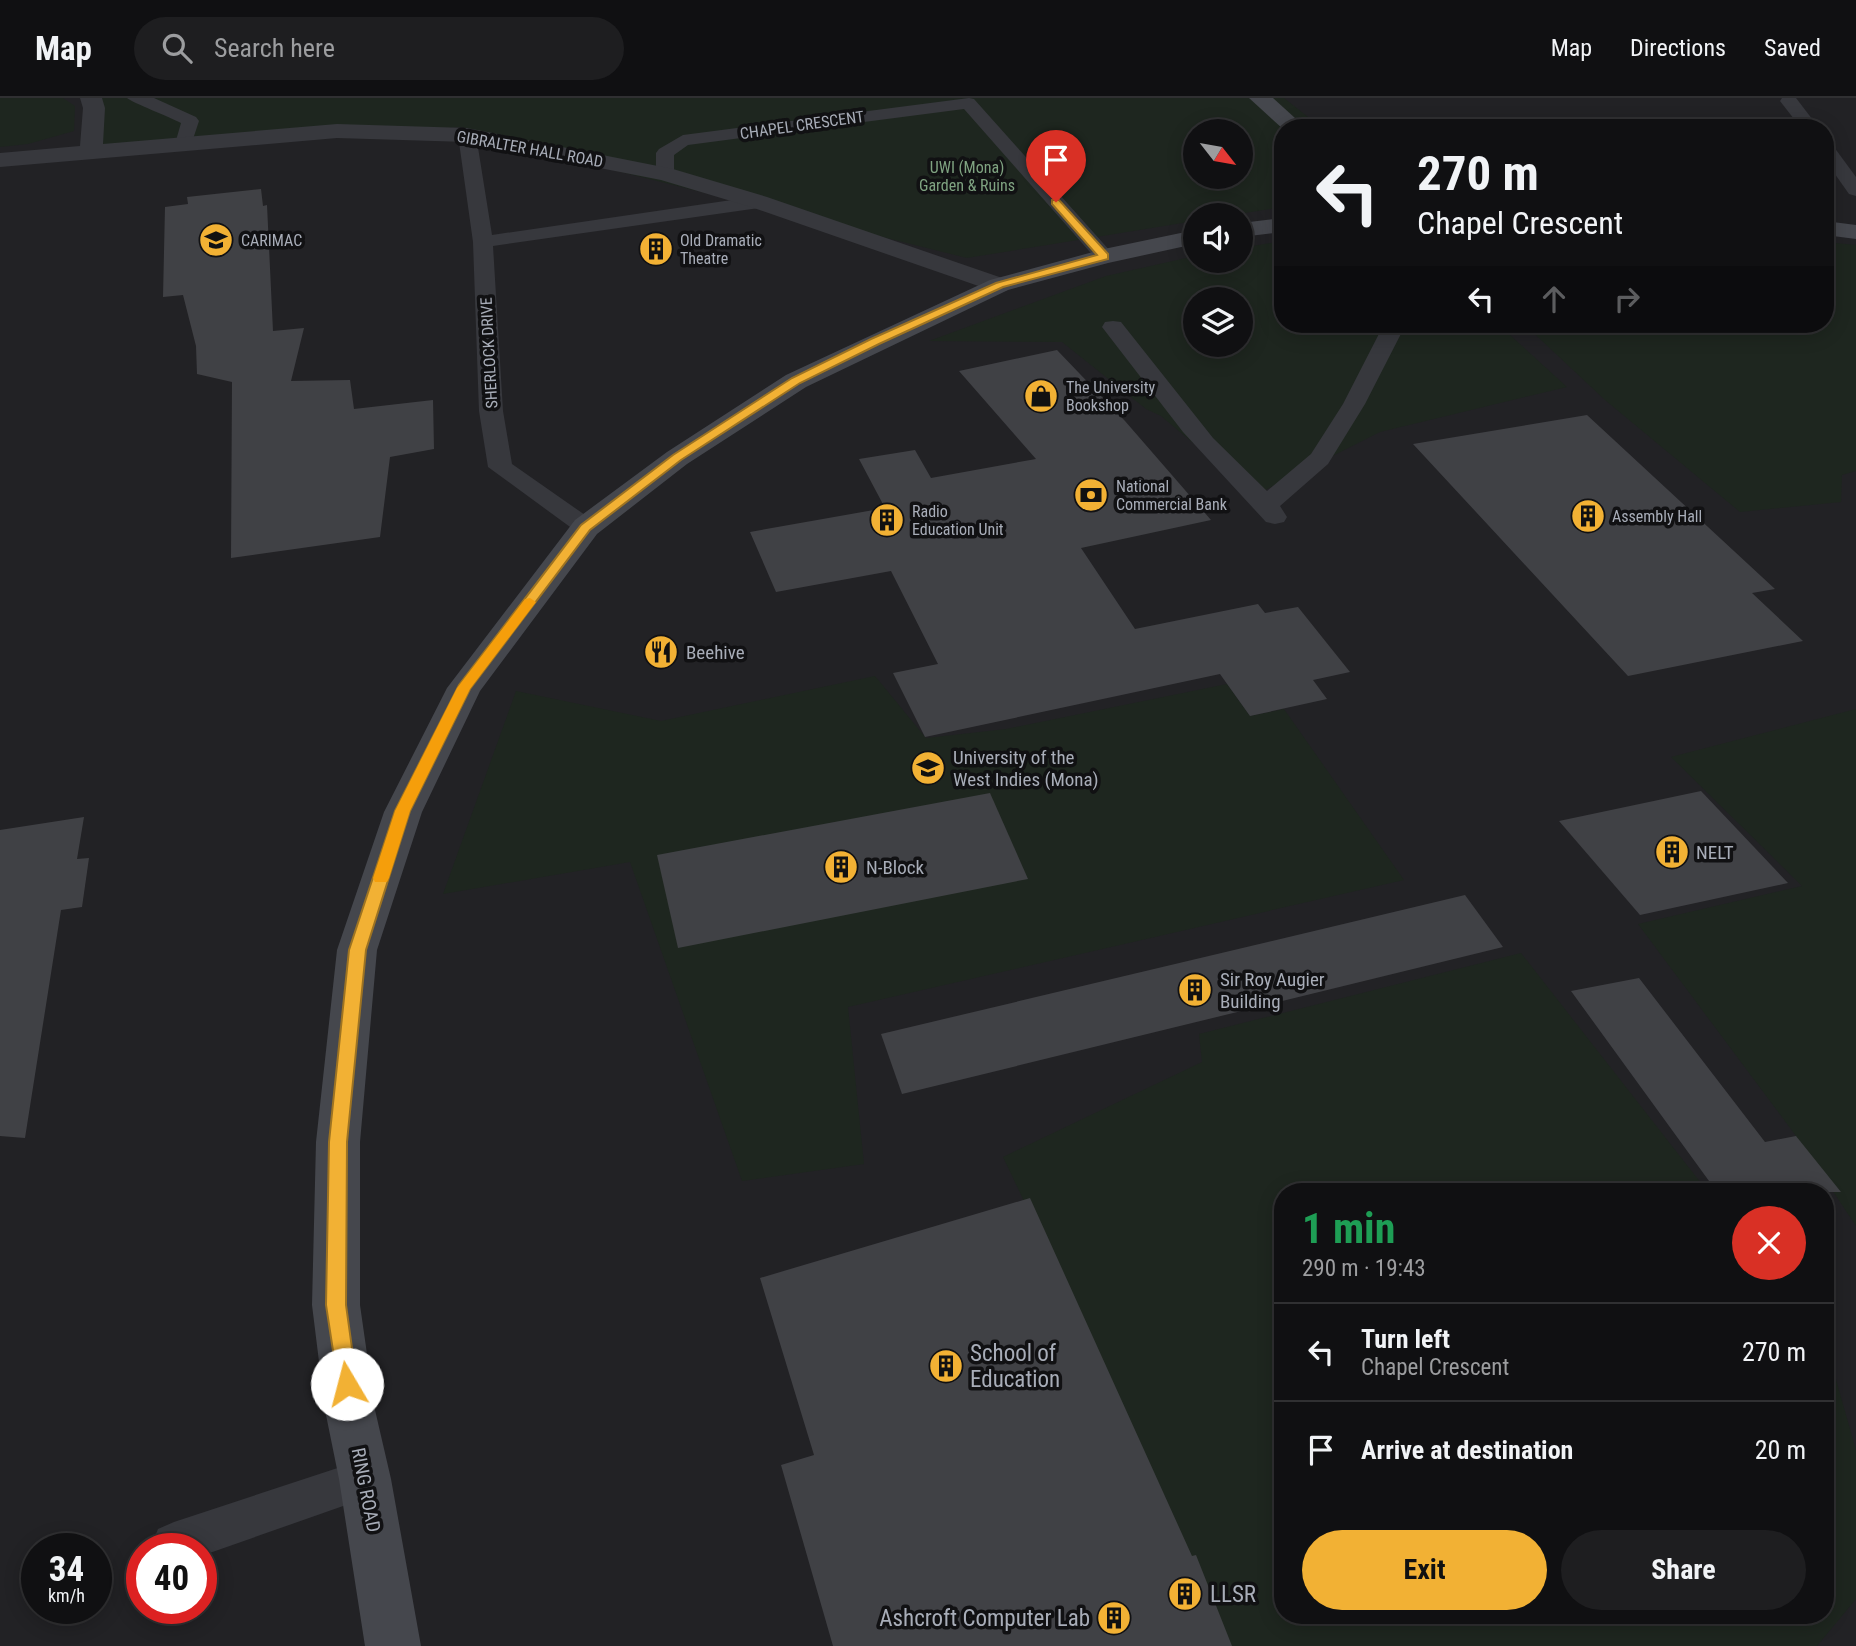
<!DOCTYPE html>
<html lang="en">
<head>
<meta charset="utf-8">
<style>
	:root { --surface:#101012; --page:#1e1e20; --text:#f1f3f6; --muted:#9c9d9f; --line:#303032; --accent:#f2b134 }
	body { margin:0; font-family:"Roboto Condensed",sans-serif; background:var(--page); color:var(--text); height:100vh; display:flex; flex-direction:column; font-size:26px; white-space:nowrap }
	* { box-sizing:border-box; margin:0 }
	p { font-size:23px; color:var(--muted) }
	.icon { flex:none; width:38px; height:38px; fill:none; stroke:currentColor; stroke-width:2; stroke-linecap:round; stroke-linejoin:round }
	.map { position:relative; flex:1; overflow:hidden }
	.sheet { position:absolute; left:1274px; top:1085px; width:560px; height:441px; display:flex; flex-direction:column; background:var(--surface); border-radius:28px; box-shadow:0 4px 18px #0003,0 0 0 2px var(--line) }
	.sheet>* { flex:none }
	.hud { position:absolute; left:1274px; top:21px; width:560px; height:214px; border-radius:28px; box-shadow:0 4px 18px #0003,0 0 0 2px var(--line); background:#101012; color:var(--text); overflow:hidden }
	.needle { width:46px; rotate:121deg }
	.tools { position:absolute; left:1183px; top:21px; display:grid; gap:14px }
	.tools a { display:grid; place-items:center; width:70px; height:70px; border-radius:50%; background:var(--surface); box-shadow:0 4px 18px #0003,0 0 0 2px var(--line); font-size:35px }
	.speed { position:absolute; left:21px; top:1435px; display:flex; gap:14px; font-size:35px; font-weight:700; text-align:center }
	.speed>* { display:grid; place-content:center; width:91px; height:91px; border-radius:50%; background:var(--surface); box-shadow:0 4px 18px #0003,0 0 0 2px var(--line); line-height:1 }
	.speed small { font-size:18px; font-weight:400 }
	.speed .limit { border:10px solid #d22; background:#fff; color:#111 }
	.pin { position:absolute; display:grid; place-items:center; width:60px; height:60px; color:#fff; margin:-72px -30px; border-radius:50% 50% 50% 0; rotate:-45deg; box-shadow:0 0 7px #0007 }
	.pin .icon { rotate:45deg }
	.me { position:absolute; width:77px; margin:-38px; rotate:352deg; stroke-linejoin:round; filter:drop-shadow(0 0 5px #0008) }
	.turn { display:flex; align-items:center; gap:24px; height:147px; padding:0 28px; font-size:32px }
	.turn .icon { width:91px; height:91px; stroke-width:2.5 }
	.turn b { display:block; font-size:49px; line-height:60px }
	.lanes { display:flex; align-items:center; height:66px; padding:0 28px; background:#0003; justify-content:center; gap:35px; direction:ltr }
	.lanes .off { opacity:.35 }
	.round { display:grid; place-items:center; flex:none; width:74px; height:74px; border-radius:37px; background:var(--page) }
	.headline { display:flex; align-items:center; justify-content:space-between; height:119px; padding:0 28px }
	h1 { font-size:42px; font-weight:700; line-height:52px; color:#1e9e55 }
	.primary-button { display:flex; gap:14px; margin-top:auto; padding:14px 28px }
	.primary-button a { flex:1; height:80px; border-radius:42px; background:var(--accent); color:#111; font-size:28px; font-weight:700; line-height:80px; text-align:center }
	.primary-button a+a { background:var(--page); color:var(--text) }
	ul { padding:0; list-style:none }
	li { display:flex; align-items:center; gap:21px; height:98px; padding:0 28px; border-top:2px solid var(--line) }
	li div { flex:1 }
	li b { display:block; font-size:26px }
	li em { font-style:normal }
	header { display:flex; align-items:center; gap:42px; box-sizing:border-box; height:98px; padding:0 35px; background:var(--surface); border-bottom:2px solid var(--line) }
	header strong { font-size:33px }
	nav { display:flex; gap:38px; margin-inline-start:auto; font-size:24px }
	.search { width:490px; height:63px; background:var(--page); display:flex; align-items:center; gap:18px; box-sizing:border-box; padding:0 24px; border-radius:38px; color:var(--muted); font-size:26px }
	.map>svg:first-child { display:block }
</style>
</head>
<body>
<header>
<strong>Map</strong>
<div class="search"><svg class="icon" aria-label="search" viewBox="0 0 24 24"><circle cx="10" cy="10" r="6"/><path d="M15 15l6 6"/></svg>Search here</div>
<nav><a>Map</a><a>Directions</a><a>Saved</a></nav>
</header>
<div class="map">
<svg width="1856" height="1548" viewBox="0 0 1856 1548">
	<rect width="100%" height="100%" fill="#161618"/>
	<path fill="#222225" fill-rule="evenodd" d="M0,0H1856V1548H0ZM1283,30H1825V226H1283ZM1195,33H1241V79H1195ZM1195,117H1241V163H1195ZM1195,201H1241V247H1195ZM1283,1094H1825V1517H1283ZM37,1451H96V1510H37ZM142,1451H201V1510H142Z"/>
	<g fill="#1e261f" fill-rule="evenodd">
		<polygon points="0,0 63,0 75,8 74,33 28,46 0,49"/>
		<path d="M91,0H1284L1322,30H1283V109L1232,117H1195V123L967,160L625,75L462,29L91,53ZM1195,33H1241V79H1195Z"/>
		<path d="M1283,143V226H1498L1567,289L1380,334L1255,397L1161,318L1146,311L1062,244L929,243L1106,178L1195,158V163H1241V150ZM1195,201H1241V247H1195Z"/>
		<polygon points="1825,144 1856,147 1856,373 1842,377 1841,404 1740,414 1605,302 1524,226 1825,226"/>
		<polygon points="875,578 926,640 1006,631 1227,586 1250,618 1284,611 1404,782 848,909 864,1066 742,1083 630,764 443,796 516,593 661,623"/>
		<polygon points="1856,611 1856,1128 1796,1038 1638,826 1802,788 1671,659"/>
		<polygon points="1521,855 1708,1094 1283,1094 1283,1517 1825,1517 1825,1243 1856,1352 1856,1501 1817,1548 1023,1548 1176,1423 1003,1059 1202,964 1199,936"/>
	</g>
	<g fill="#404145">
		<polygon points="261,91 263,108 267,107 273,233 304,230 291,283 350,282 354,311 433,302 434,351 390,359 380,439 231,460 232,284 197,276 196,248 183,197 163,199 165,109 188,106 187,99"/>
		<polygon points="1057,252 1125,323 1211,422 1081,450 1135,531 1258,506 1265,515 1298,509 1350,574 1313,582 1327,601 1250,618 1220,576 925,639 893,575 938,566 891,473 776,494 750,434 885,410 859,361 915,352 931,380 1036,361 959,273"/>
		<polygon points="1587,317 1775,491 1752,495 1803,543 1628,578 1413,346"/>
		<polygon points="1701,693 1788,785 1640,817 1559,723"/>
		<polygon points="990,695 1028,781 678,850 657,757"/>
		<polygon points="84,719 77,761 89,760 82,809 61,812 25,1040 0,1038 0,732"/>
		<polygon points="1465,797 1503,849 902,996 881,936"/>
		<polygon points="1639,880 1765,1044 1796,1038 1841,1094 1717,1094 1571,893"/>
		<polygon points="1030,1100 1192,1458 1196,1457 1232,1548 833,1548 781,1367 814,1357 760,1180"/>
	</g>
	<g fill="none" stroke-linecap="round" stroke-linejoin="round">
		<g fill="#37383d" fill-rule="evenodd">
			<path d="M127,0H154L196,19L199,23L190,50H178L175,46L181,25C170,19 133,5 127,0Z"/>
			<polygon points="969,0 974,1 1111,154 1114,158 1111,162 1097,162 964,11 688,47 674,57 674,76 672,80 665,82 656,76 656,55 659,51 683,37"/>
			<polygon points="1782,0 1796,0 1819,30 1801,30 1780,3"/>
			<polygon points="467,32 476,37 492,137 759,98 769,104 759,110 493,148 503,313 512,366 595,424 599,429 595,434 586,437 577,434 488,369 479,313 473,144 458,37"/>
			<polygon points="1825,44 1831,45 1856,79 1856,98 1849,96 1825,62"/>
			<polygon points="1113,223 1121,224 1213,340 1267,393 1311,356 1343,306 1384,226 1406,226 1365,306 1328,366 1280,408 1287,419 1284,424 1275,426 1266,424 1183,334 1102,229 1105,224"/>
			<polygon points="365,1361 380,1367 386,1381 380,1395 201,1458 201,1451 154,1451 152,1446 158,1431 174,1424"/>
		</g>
		<polygon fill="#37383d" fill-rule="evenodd" points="80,0 102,0 105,10 103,46 337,26 467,30 673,71 767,99 1008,182 1012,187 1008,192 999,195 990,192 751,109 661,82 467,44 337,40 0,69 0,55 80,48 83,10"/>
		<g fill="#45474d" fill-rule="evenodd">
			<polygon points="1249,0 1273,0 1306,30 1283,31"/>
			<polygon points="1283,120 1283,134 1241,139 1241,125"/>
			<polygon points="1825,123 1856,127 1856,141 1825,137"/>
			<polygon points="1195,132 1195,146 1108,165 1008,192 806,289 687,366 597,436 480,593 422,714 377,852 360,1044 360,1207 375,1312 391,1381 421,1548 365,1548 339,1381 325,1312 312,1207 316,1044 337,852 384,714 447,590 575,422 667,354 786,277 990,182 1104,151"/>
		</g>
	</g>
	<polygon fill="#f2b134" stroke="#9d7322" stroke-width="2" points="1052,102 1059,102 1108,156 1108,161 1003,189 879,246 800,285 681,362 590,432 470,591 410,713 366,852 347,1044 346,1207 357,1286 354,1292 347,1295 339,1292 326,1207 329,1044 349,852 395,713 459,587 581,427 673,357 792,280 871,241 996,185 1097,157 1052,106"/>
	<polygon fill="#f59e0b" points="530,500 536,504 470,591 410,713 389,780 387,784 375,784 373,780 395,713 457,590 525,501"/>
	<defs>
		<g id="school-disc" transform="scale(1.75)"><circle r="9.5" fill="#f2b134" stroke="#111113"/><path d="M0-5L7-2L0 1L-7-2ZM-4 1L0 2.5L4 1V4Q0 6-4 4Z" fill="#111"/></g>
		<g id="building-disc" transform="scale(1.75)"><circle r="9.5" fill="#f2b134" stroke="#111113"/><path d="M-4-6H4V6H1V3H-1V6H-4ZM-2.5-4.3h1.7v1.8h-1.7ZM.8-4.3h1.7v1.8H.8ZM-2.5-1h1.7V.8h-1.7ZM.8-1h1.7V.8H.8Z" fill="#111"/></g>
		<g id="shop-disc" transform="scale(1.75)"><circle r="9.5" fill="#f2b134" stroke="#111113"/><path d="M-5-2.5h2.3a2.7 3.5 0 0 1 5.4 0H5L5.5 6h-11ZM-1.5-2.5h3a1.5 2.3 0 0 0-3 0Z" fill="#111"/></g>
		<g id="bank-disc" transform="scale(1.75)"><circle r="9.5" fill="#f2b134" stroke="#111113"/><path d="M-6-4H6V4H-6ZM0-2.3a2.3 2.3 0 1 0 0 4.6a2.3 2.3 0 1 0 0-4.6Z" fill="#111"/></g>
		<g id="restaurant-disc" transform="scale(1.75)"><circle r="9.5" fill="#f2b134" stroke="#111113"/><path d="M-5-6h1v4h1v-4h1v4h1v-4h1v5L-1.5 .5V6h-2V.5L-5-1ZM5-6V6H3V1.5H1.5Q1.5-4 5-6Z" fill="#111"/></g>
		<g id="university-disc" transform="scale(1.75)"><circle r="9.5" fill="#f2b134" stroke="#111113"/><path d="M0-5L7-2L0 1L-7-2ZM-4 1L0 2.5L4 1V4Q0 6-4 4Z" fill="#111"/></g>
	</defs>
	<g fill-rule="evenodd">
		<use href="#school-disc" x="216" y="142"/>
		<use href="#building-disc" x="656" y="151"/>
		<use href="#shop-disc" x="1041" y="298"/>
		<use href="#bank-disc" x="1091" y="397"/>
		<use href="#building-disc" x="1588" y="418"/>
		<use href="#building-disc" x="887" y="422"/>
		<use href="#restaurant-disc" x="661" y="554"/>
		<use href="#university-disc" x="928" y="670"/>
		<use href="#building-disc" x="1672" y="754"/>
		<use href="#building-disc" x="841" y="769"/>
		<use href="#building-disc" x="1195" y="892"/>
		<use href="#building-disc" x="946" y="1268"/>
		<use href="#building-disc" x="1185" y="1496"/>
		<use href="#building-disc" x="1114" y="1520"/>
	</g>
	<g text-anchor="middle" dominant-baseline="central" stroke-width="7" stroke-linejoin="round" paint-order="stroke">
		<g font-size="16" fill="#a8adb8" stroke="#111113">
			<text transform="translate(802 27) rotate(-8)">CHAPEL CRESCENT</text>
			<text transform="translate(530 51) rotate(10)">GIBRALTER HALL ROAD</text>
			<text transform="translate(489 255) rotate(-93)">SHERLOCK DRIVE</text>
		</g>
		<g font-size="16" fill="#7fa381" stroke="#111113">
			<text x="967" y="69">UWI (Mona)<tspan x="967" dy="18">Garden &amp; Ruins</tspan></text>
		</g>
		<g font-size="16" fill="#a8adb8" stroke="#111113" text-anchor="start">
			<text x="241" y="142">CARIMAC</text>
			<text x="680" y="142">Old Dramatic<tspan x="680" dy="18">Theatre</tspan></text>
			<text x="1066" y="289">The University<tspan x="1066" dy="18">Bookshop</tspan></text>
			<text x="1116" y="388">National<tspan x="1116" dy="18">Commercial Bank</tspan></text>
			<text x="912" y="413">Radio<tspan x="912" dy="18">Education Unit</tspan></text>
			<text x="1612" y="418">Assembly Hall</text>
		</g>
		<g font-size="19" fill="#a8adb8" stroke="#111113" text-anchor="start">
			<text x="686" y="554">Beehive</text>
			<text x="953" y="659">University of the<tspan x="953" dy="22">West Indies (Mona)</tspan></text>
			<text x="1696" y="754">NELT</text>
			<text x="866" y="769">N-Block</text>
			<text x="1220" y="881">Sir Roy Augier<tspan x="1220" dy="22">Building</tspan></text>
		</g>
		<g font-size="19" fill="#a8adb8" stroke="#111113">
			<text transform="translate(366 1392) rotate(79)">RING ROAD</text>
		</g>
		<g font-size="23" fill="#a8adb8" stroke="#111113" text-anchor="start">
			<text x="970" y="1255">School of<tspan x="970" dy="26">Education</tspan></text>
			<text x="1210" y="1496">LLSR</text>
			<text x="1090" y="1520" text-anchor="end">Ashcroft Computer Lab</text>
		</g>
	</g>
</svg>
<div class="tools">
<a><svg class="needle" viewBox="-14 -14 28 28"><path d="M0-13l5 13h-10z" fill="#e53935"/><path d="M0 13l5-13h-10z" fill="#9c9d9f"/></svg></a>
<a><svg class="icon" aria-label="sound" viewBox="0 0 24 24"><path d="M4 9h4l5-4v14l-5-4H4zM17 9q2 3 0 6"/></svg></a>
<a><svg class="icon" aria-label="layers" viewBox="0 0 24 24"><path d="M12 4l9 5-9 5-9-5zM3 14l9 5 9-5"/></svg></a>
</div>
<div class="speed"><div>34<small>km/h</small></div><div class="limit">40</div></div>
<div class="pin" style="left:1056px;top:104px;background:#d93025"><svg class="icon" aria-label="arrive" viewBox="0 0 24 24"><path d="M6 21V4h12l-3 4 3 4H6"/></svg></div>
<svg class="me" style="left:347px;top:1286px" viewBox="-20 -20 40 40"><circle r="19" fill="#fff"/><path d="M0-13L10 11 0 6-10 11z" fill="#f2b134"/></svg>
<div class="hud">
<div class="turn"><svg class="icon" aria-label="left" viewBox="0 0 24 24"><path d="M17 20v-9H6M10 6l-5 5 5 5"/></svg><div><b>270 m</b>Chapel Crescent</div></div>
<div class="lanes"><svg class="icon" aria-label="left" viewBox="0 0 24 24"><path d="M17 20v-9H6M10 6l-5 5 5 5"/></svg><svg class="icon off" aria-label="ahead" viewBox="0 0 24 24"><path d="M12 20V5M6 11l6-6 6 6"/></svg><svg class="icon off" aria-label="right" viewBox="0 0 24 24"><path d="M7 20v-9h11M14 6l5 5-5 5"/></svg></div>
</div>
<section class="sheet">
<div class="headline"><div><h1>1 min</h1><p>290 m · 19:43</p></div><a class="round" style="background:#d93025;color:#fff"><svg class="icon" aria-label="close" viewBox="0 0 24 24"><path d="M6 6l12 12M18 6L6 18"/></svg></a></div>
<ul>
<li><svg class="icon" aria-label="left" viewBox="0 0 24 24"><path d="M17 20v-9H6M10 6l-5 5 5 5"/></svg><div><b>Turn left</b><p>Chapel Crescent</p></div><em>270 m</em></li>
<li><svg class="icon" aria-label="arrive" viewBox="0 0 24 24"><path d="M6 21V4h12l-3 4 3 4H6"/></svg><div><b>Arrive at destination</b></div><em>20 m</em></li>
</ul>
<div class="primary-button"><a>Exit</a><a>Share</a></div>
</section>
</div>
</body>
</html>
